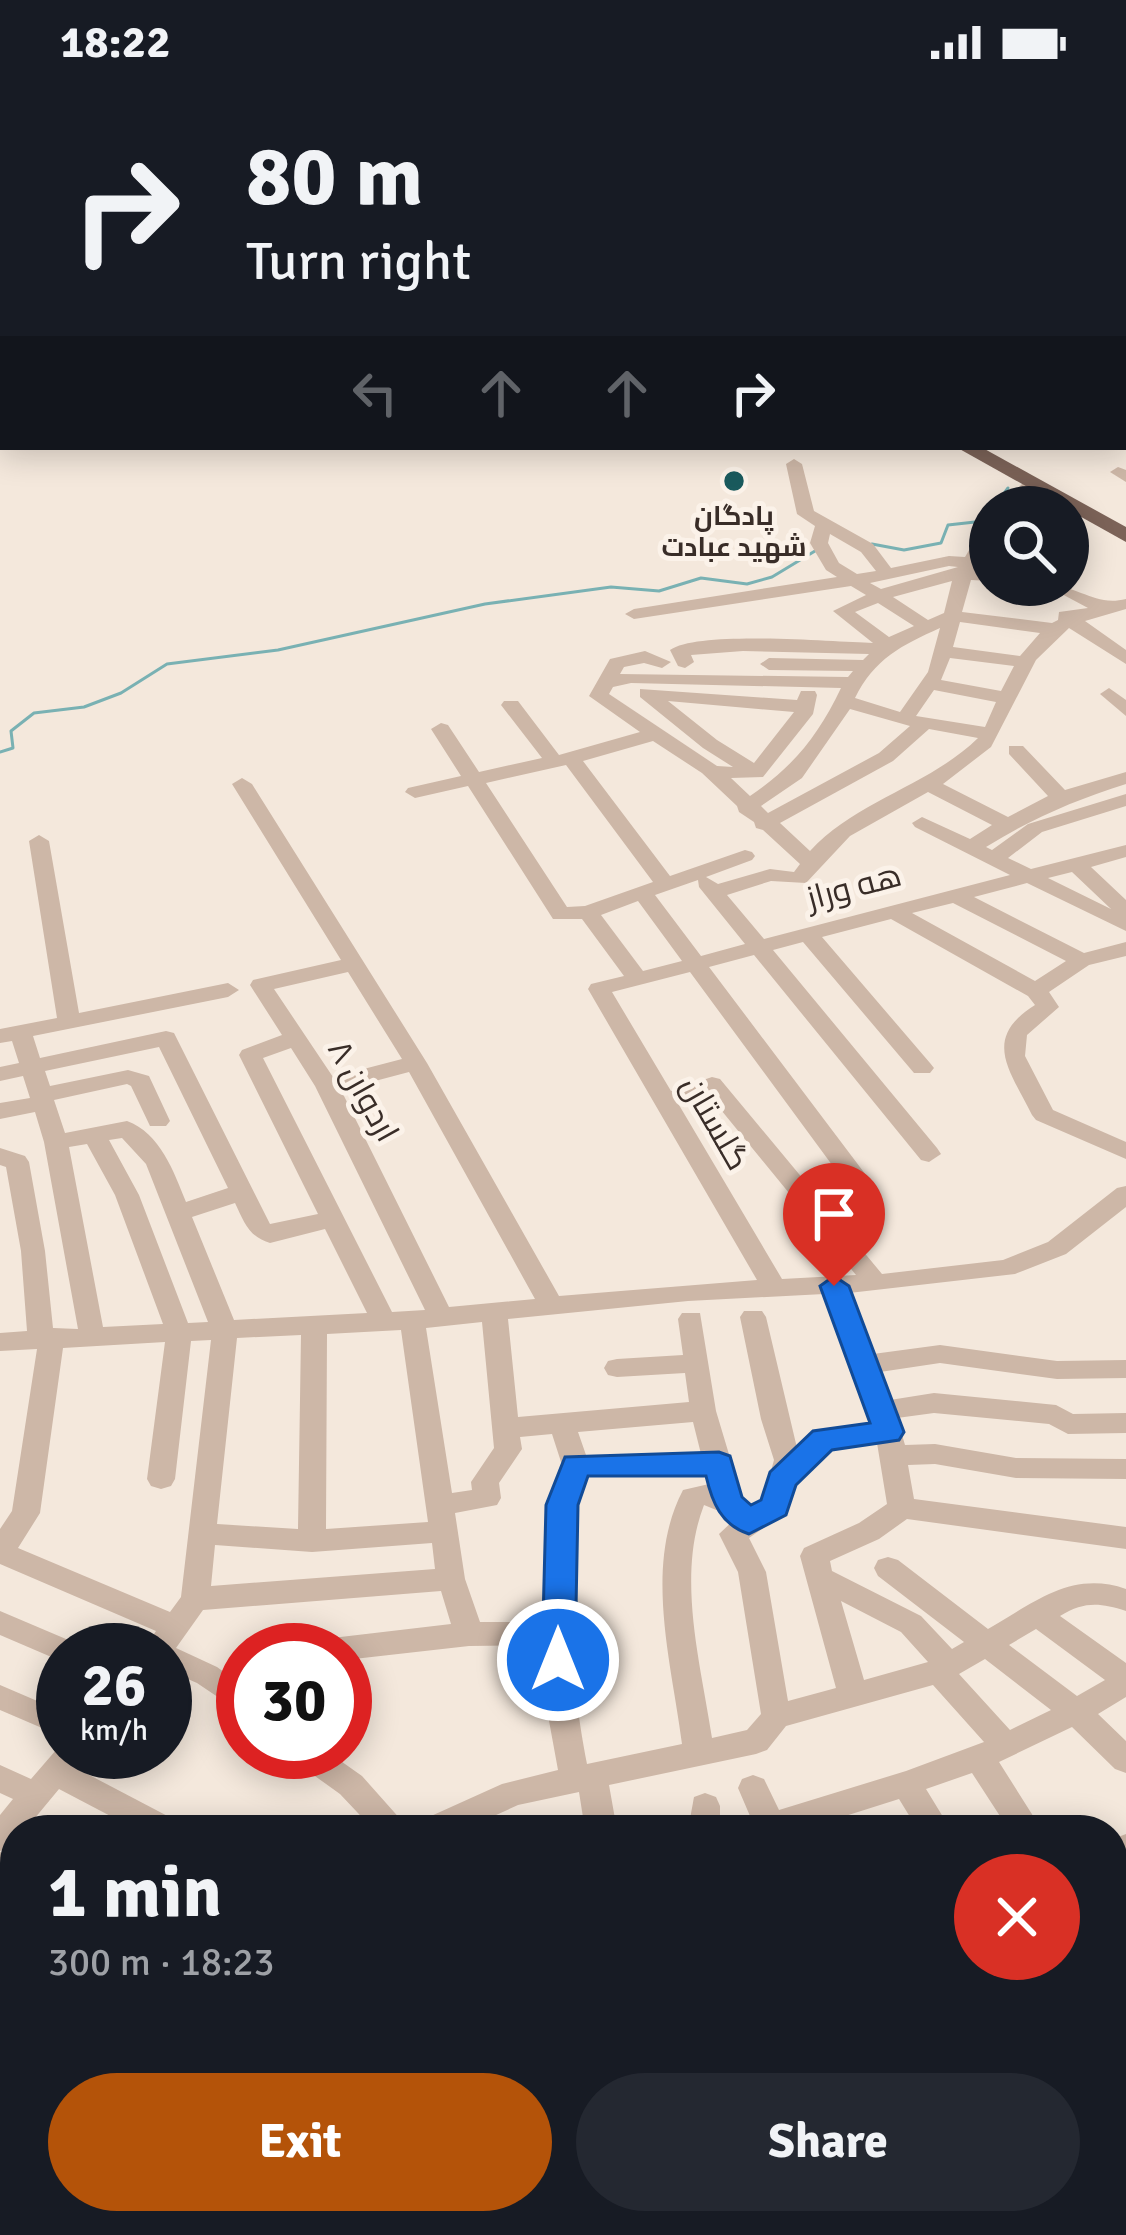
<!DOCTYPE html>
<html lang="en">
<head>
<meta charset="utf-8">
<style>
	:root { --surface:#171b24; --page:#242831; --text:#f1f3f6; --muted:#9ea1a6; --accent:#b45309 }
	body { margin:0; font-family:Signika,Cairo,sans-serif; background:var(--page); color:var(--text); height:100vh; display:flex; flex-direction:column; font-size:45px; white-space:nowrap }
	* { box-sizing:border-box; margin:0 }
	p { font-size:39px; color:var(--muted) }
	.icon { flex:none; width:66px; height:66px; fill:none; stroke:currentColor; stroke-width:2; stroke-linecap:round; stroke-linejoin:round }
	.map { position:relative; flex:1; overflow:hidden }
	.side { position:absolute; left:0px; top:1731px; width:1128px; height:420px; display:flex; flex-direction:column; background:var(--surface); border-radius:48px 48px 0 0; box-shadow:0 6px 30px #0003 }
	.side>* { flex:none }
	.guide { position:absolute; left:0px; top:0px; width:1128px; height:366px; box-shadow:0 6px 30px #0003; background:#171b24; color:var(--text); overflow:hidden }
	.buttons { position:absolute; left:969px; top:402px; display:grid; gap:24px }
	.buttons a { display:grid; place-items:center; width:120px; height:120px; border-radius:50%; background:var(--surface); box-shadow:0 6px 30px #0003; font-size:60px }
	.speed { position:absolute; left:36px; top:1539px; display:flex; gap:24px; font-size:60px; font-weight:700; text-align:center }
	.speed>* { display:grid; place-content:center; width:156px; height:156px; border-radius:50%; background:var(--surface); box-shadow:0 6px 30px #0003; line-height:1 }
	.speed small { font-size:30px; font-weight:400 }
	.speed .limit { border:18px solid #d22; background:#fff; color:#111 }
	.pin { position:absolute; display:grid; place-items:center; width:102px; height:102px; color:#fff; margin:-123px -51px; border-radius:50% 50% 50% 0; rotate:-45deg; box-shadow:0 0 12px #0007 }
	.pin .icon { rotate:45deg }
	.me { position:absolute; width:132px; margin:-66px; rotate:0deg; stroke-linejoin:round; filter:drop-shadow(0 0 9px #0008) }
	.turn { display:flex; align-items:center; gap:42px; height:252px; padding:0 48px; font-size:54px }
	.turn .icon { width:156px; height:156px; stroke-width:2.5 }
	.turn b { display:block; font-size:84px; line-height:102px }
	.lanes { display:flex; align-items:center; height:114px; padding:0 48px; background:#0003; justify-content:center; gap:60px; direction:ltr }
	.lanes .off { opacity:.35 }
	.round { display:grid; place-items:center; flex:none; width:126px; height:126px; border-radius:63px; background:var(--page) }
	.overview { display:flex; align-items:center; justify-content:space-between; height:204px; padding:0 48px }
	h1 { font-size:72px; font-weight:700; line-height:90px }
	.primary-button { display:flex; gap:24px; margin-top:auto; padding:24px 48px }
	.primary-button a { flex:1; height:138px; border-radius:72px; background:var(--accent); color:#fff; font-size:48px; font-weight:700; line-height:138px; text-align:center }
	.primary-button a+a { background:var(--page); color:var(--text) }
	.status { display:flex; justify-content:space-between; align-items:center; height:84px; padding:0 60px; background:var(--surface); direction:ltr }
	.status svg { height:33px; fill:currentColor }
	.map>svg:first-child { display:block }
</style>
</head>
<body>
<div class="status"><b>18:22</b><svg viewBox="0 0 49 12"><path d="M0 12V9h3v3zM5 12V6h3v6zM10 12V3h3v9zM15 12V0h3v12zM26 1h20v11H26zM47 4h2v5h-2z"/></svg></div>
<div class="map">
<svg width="1126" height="2151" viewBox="0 0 1126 2151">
	<rect width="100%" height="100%" fill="#f4e8dc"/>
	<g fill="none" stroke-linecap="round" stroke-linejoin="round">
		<g stroke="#79b1b3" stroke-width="3">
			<polyline points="994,423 1008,404"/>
			<polyline points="872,460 904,466 941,459 948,441 984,437 990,429"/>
			<polyline points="0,668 13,664 11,647 34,629 84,623 121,609 167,580 278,566 485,520 611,503 659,507 701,494 747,500 772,493 815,467"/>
		</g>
		<g fill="#cdb7a7" fill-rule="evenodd">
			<polygon points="800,0 814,0 816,3 802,3"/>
			<rect x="0" y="6" width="3" height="8"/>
			<rect x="1125" y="44" width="1" height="8"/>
			<rect x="1125" y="61" width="1" height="9"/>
			<rect x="0" y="92" width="3" height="8"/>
			<rect x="1125" y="110" width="1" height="8"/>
			<rect x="1125" y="149" width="1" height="8"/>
			<rect x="1125" y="187" width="1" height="9"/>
			<rect x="1125" y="236" width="1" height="10"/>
			<polygon points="1125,257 1126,258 1126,268 1125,267"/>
			<rect x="1125" y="291" width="1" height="10"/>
			<rect x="1125" y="331" width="1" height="10"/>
			<path d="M794,375L802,380L814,427L873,460L891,484L949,472L965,473L984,441L990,440V459L974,485L990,487V497L971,496L962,528L1052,539L1058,536L1059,528L1088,524L1045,501C1080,501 1094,523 1126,515V525L1085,537L1126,566V580L1069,544L1036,576L991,663L943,700L1008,733L1048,712L1009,670V662H1023L1065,706L1126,688V700C1075,716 1031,735 986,763L992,766L1028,740L1126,710V722L1042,748L1008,774L1031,785L1126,761V773L1091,783L1126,816V847L1027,799L974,813L1084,869L1126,858V872L1089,881L1049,908L1059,923L1027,951L1025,972L1053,1026L1126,1058V1075L1036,1036L1032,1031C1010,986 981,955 1035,921L1028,912L891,835L822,853L930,979L934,984L930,989H914L803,858L773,866L937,1064L941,1070L929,1078L921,1076L754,871L709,883L878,1107L881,1113L869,1121L860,1119L690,888L612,908L671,1007L712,993L720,995L882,1190L1003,1176L1048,1158L1117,1104L1126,1102V1123L1066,1170L1015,1190L849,1209L873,1270L940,1261L1057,1277L1126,1276V1294L1057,1295L940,1279L880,1288L890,1316L934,1309L1056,1321L1073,1330L1126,1329V1349L1068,1350L1049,1340L934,1329L897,1334L905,1361L935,1360L1016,1374L1126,1375V1395L1016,1394L935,1380L908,1381L914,1415L1126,1443V1465L907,1435L879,1455L830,1477L832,1487L921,1532L952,1565L964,1558L878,1492L874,1484L878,1476L888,1473L898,1476L988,1545C1034,1519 1071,1486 1126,1505V1527C1100,1519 1085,1517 1060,1532L1126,1579V1613L1098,1630L1126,1657V1689L1115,1685L1072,1643L999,1678L1042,1746H1009L972,1689L926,1705L951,1746H918L899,1715L801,1746H756L738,1704L742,1695L753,1691L764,1695L779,1726L906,1687L984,1658L933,1601L786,1642L767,1666L756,1670L609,1701L617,1746H585L579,1708L518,1721L463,1746H415L420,1737L502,1700L558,1686L543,1604V1561L469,1562L345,1576V1566H317L322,1558L332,1554L451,1540L441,1507L203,1526L176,1564L217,1583L243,1602V1630L197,1599L165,1585V1566H144L156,1547L0,1480V1445L12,1427L37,1265L0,1267V1249L27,1247L21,1167L6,1083L0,1081V1064L25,1072L29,1078L45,1167L53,1244L78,1245L44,1058L35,1028L0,1035V1019L30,1014L23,992L0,997V983L19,979L12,957L0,959V945L57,934L29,757L39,751L49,757L79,929L228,899L239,906L228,913L33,952L40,974L166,947L174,949L270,1140L318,1130L239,971L242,966L282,951L250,901L253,896L341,876L232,700L242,694L252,700L427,979L559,1212L757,1196L588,905L591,900L624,892L582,835H553L468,702L415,714L405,708L408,704L461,692L431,645L441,639L448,641L479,688L542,674L501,621L504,617H518L559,671L640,648L589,612L610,575L645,567L671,578L662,584L644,579L624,583L620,590L848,593L853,587L769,586L760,580L769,574L863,576L869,570L743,567L691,571L694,578L685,584L678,582L670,566C699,546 832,558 873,559L833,527L866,511L851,502L634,535L625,530L634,525L837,493L826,486L810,459L815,442L797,430L786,380ZM830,450L861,468L876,487L857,490L839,479L828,459ZM949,482L958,483L881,505L870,499ZM952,497L944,529L928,536L893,513ZM878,519L914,542L889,553L855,528ZM960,538L1040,549L1020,572L953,563ZM940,544L928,588L900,628L855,614C874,575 902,561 940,544ZM950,574L1014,582L1001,607L941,596ZM631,599L841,604C818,652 794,682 750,712L731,694L763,693L813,630L817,611L815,607H801L797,616L640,605V613L703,664L733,683L717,682L609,610L613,603ZM934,606L996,618L985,643L916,632ZM668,617L794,628L754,679L717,656ZM850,625L910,642L879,669L768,729L761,722L802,694ZM929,645L978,654C929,702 857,716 810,767L780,739L893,677ZM653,657L702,689L737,722L739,728L754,738L756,744L763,746L800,780L794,788L770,785L718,800L706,793L752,776L755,772L752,768L745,766L670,792L583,677ZM566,681L653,798L585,822L567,823L486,699ZM928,708L992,741L970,755L922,733L912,739L915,743L1010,791L764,855L727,811L771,797L806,799L850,752ZM1072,788L1111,825L1048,794ZM698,796L699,803L745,860L701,872L655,811ZM638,817L682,877L643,887L601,831ZM953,819L1066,877L1035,897L912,829ZM348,888L402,975L333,993L274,905ZM159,963L228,1104L186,1118C174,1088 160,1049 127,1037L65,1049L54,1016L127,1000L131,1002L150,1042H166L170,1037L149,992L128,986L50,1002L45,987ZM291,964L315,1002L425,1226L392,1228L263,974ZM409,988L535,1215L449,1223L341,1006ZM708,1010L856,1191L782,1195L679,1021ZM122,1054L146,1080L208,1238L188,1239L139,1111L109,1056ZM87,1060L115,1111L163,1240L103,1243L69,1063ZM235,1119C244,1138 249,1153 270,1159L325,1145L367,1229L234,1236L192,1133ZM824,1210L873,1340L814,1348L797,1364L766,1233L762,1227H744L740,1233L761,1335L774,1376L763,1416L746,1427L716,1327L700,1229H682L678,1235L683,1271L617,1275L608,1277L604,1284L608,1291L617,1293L685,1289L689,1318L518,1333L508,1235L688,1217ZM482,1238L494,1364L471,1398L472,1406L452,1409L426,1244ZM401,1246L428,1438L326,1445L327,1250ZM301,1251L298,1445L217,1440L237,1254ZM211,1256L181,1513L170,1528L18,1464L40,1429L63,1264L165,1258L147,1395L151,1402L161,1405L171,1402L175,1395L191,1257ZM693,1338L701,1370L586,1371L578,1348ZM552,1350L562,1381L548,1421L544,1538H480L465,1495L455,1429L497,1421L501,1414L499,1399L522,1365L520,1353ZM877,1359L887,1420L859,1439L804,1464L800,1472L836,1604L788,1617L766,1488L749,1454L785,1429L795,1399L831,1364ZM707,1390L709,1400L683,1406C643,1482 672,1580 682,1660L587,1680C571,1596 558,1473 586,1391ZM704,1421L736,1434L719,1450L738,1488L761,1630L747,1646L712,1654C701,1580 676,1493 704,1421ZM432,1459L435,1485L211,1502L215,1461L312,1468ZM841,1517L901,1548L928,1578L864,1596ZM1036,1545L1105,1596L1077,1612L1009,1561ZM985,1575L1051,1626L1010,1646L959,1590Z"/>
			<polygon points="1118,383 1126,386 1126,398 1110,388"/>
			<polygon points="1025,397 1039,401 1017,423 999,423"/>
			<polygon points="1109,604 1126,616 1126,632 1100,610"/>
			<polygon points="0,1527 73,1558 78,1566 63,1566 63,1578 0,1551"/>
			<polygon points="0,1601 63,1628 63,1653 0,1626"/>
			<polygon points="63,1658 63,1668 86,1668 76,1684 177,1737 182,1746 137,1746 59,1705 25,1746 15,1746 11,1763 0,1767 0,1731 13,1715 0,1709 0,1681 31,1695"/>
			<polygon points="290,1668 328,1668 362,1692 410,1746 374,1746 340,1710 294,1677"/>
			<polygon points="705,1709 716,1713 720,1722 720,1746 688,1746 694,1713"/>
			<polygon points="1126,1750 1126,1783 1113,1789 1113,1755"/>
			<polygon points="0,1768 15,1774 15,1804 0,1798"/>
			<polygon points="0,1828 15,1834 15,1863 0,1857"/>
			<rect x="1113" y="1860" width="13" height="30"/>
			<polygon points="15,1924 15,1972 12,1978 0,1982 0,1934 3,1928"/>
			<polygon points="1113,1944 1126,1949 1126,1979 1113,1974"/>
			<polygon points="1113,2019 1126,2024 1126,2056 1113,2051"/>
			<polygon points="1113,2083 1126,2088 1126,2122 1113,2117"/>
			<polygon points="15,2125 15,2136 46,2136 41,2151 5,2151"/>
			<polygon points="121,2136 157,2136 152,2151 116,2151"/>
			<polygon points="1004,2136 1079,2136 1086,2139 1091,2151 1017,2151 1009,2148"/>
		</g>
		<g fill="#7c6358" fill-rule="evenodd">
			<polygon points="425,0 443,0 445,3 427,3"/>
			<polygon points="956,363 981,363 1126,443 1126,458"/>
		</g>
	</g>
	<path fill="#1a73e8" stroke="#114b97" stroke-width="3" d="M834,1192L849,1202L904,1348L899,1356L832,1366L796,1401L786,1431L749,1450C721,1441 712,1418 706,1392H588L578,1421L575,1576L570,1586L558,1590L546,1586L542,1576L546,1421L565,1373L719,1368L730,1372L742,1413L751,1421L761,1416L770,1388L813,1347L870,1339L820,1202Z"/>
	<circle fill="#1a5a5d" stroke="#fbf2e9" stroke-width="4.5" cx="734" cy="397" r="12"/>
	<g text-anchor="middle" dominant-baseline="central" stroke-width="10" stroke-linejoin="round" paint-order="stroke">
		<g font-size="27" font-weight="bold" fill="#392d28" stroke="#fbf2e9">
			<text x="734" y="432">پادگان<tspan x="734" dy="31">شهید عبادت</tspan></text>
		</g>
		<g font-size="33" fill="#392d28" stroke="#fbf2e9">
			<text transform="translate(854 803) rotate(-15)">هه وراز</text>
			<text transform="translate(363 1007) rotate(61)">اردوان ۸</text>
			<text transform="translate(715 1039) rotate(60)">گلستان</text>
		</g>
	</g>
</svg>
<div class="buttons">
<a><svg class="icon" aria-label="search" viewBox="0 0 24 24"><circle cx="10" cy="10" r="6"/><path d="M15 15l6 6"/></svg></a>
</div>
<div class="speed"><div>26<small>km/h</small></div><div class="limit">30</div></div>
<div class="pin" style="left:834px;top:1202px;background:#d93025"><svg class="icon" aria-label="arrive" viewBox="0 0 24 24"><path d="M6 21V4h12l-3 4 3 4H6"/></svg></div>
<svg class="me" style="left:558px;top:1576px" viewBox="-20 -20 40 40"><circle r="17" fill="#1a73e8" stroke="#fff" stroke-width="3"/><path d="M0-11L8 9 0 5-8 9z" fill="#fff"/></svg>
<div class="guide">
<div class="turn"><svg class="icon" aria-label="right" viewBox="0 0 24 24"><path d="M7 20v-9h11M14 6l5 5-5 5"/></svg><div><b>80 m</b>Turn right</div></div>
<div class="lanes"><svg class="icon off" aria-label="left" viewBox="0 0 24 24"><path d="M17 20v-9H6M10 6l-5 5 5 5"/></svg><svg class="icon off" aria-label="ahead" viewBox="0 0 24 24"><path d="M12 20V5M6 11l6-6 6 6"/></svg><svg class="icon off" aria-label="ahead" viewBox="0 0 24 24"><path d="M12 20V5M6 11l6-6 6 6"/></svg><svg class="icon" aria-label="right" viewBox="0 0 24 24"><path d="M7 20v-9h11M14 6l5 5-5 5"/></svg></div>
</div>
<section class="side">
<div class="overview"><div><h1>1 min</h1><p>300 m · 18:23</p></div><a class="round" style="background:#d93025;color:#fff"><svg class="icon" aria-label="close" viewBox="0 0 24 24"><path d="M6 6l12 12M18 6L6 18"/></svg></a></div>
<div class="primary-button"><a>Exit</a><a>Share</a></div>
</section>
</div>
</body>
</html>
